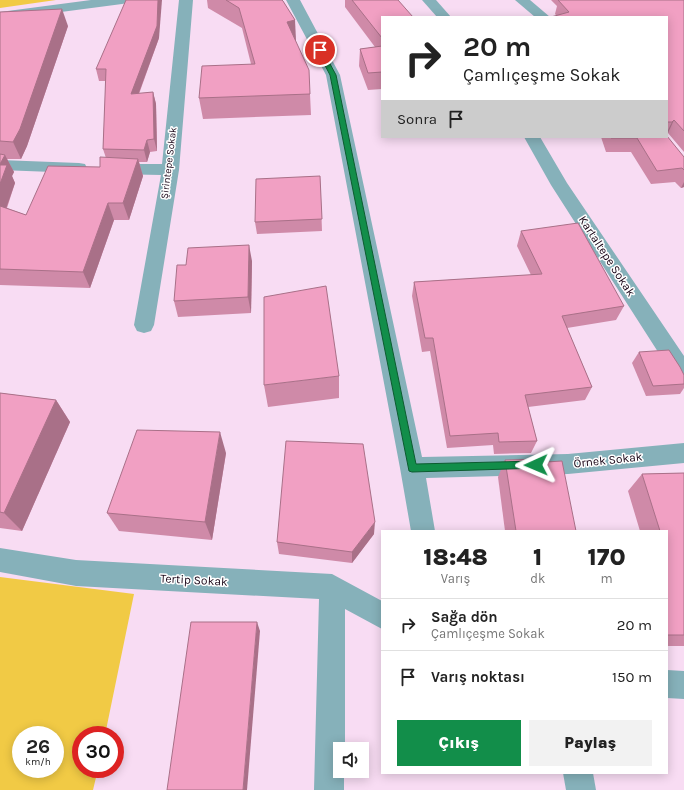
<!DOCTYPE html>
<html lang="tr">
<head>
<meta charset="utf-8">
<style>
	:root { --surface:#fff; --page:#f2f2f2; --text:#222; --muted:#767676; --line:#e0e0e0; --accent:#128e4a }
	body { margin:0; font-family:Karla,sans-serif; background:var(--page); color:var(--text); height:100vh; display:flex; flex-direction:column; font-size:15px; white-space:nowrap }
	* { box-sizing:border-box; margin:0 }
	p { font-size:13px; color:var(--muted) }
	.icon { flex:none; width:22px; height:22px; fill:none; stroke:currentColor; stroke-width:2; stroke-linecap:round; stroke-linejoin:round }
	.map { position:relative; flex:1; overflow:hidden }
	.sheet { position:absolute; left:381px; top:530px; width:287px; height:244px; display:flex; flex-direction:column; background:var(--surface); border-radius:0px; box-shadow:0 2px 10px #0003 }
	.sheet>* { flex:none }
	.hud { position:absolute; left:381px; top:16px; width:287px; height:122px; border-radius:0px; box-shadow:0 2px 10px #0003; background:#fff; color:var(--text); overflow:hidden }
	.controls { position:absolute; left:333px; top:742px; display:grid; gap:8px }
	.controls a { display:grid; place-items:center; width:36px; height:36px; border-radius:0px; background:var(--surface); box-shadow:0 2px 10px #0003; font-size:20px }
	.speed { position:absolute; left:12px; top:726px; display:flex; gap:8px; font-size:20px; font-weight:700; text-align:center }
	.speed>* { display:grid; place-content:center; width:52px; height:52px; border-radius:50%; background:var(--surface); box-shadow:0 2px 10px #0003; line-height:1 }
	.speed small { font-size:10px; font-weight:400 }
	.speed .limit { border:6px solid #d22; background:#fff; color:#111 }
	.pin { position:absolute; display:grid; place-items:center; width:34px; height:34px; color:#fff; margin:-17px; border:2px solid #fff; border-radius:50%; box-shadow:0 1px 4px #0007 }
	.me { position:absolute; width:44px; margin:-22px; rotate:269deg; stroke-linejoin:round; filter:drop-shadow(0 0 3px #0008) }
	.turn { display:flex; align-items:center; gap:14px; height:84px; padding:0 16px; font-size:18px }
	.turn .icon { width:52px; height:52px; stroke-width:2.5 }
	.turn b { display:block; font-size:28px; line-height:34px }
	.then { display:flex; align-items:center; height:38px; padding:0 16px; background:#0003; gap:8px; font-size:15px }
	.eta { display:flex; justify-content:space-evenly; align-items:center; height:68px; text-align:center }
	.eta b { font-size:24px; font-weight:800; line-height:28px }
	.cta { display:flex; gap:8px; margin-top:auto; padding:8px 16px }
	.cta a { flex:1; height:46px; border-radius:0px; background:var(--accent); color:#fff; font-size:16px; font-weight:800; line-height:46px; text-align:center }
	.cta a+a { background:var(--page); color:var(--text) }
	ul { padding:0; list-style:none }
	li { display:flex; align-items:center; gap:12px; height:52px; padding:0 16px; border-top:1px solid var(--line) }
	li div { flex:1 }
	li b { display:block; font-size:15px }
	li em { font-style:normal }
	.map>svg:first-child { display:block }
</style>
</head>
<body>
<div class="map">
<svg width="684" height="790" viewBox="0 0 684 790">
	<rect width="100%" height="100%" fill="#f8dcf3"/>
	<g fill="#f1ca45" fill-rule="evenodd">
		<polygon points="0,0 56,0 0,8"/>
		<path d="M0,577L134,594L105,735H81V769H98L93,790H0ZM21,735H55V769H21Z"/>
	</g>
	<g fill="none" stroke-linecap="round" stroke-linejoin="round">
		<g fill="#86b1ba" fill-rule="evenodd">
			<polygon points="91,0 129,0 127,3 122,4 0,20 0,12"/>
			<polygon points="179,0 193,0 179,170 154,325 151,331 144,333 137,331 134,325 161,175 111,174 105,173 102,169 105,165 111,164 162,164"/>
			<polygon points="286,0 300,0 340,75 422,457 568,454 684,443 684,463 568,474 426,478 435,531 411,531 400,468 326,75"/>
			<polygon points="422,0 436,0 451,17 437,17"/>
			<polygon points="515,0 530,0 550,17 535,17"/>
			<polygon points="524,137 540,137 567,183 684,356 684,383 676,380 551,185"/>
			<polygon points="0,160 79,163 85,164 87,168 85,172 79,173 0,170"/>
			<polygon points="0,548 76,560 332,574 382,601 382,629 345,609 345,749 340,749 340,771 344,771 344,790 314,790 319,599 76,586 0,572"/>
			<polygon points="667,670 684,671 684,699 667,698"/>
			<polygon points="563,773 593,773 596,790 566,790"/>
		</g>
	</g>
	<g fill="#cf8aa8">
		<polygon points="207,0 282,0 295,20 295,41 310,94 311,115 203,119 199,98 251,64 242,28 208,8"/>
		<polygon points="345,0 398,0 382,17 382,89 368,90 359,66 360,49 375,47 345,7"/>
		<polygon points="551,0 684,0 684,152 668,133 667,134 667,17 557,16 555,14 557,6"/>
		<polygon points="0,12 68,26 27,146 21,159 7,159 14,172 12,176 15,183 7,208 26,215 100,167 106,158 103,149 106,81 99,81 96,69 159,38 139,94 153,92 156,104 157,151 150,152 147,162 139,162 143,176 129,220 114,220 90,288 0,285"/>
		<polygon points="601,137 667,137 684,157 684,187 681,188 675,182 651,184 631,152 606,152"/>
		<polygon points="320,176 322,231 257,234 255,222"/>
		<polygon points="521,231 624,306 616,320 567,328 592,387 585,400 528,407 537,441 531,453 494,454 493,445 447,448 430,351 422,352 412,296 414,282 531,275 517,246"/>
		<polygon points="252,261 251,313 178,317 174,301 186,265"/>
		<polygon points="639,352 684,375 684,388 680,394 646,396 632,363"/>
		<polygon points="339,376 339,398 268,407 264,385"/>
		<polygon points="0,393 56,400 70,422 22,531 0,528"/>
		<polygon points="226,453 212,540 119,531 107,513"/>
		<polygon points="505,460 546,462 576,531 505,531 498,477"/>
		<polygon points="684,473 684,646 667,646 667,531 640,531 628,491 642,474"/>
		<polygon points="374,534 352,563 279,554 277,542"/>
	</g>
	<g fill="#a97088">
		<polygon points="158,0 162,0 159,38 134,106 131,94"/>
		<polygon points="62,9 68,26 27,146 21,159 13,142"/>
		<polygon points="295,20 296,40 288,42 287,22"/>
		<polygon points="153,92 156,104 157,151 154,139"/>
		<polygon points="674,120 668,133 667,134 667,132 672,122"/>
		<polygon points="147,140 150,152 147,162 144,150"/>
		<polygon points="5,155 14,172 12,176 15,183 2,220 0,216 0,164"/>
		<polygon points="138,159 143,176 129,220 123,203"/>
		<polygon points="684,182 684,187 681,188"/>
		<polygon points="108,203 114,220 90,288 83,272"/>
		<polygon points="249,245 252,261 251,313 248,297"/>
		<polygon points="56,400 70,422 22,531 4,513"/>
		<polygon points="220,432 226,453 212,540 205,522"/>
		<polygon points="375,522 374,534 352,563 352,552"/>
		<polygon points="257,622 260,631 247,790 243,790"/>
	</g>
	<g fill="#f1a0c3" stroke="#a97088">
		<polygon points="126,0 158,0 157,26 131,94 153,92 154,139 147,140 144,150 103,149 106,69 96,69"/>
		<polygon points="226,0 282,0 283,1 295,20 287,22 309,70 310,94 199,98 202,66 255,64 239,8"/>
		<polygon points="352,0 398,0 413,17 382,17 382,38"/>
		<polygon points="558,0 684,0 684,131 674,120 672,122 667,122 667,17 551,17 569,12"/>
		<polygon points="62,9 20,129 13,142 0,141 0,12"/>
		<polygon points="382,46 382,72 368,73 360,49"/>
		<polygon points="667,136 684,157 684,170 682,168 657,171 637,138 611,138 611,137 667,137"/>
		<polygon points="0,154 5,155 0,164"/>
		<polygon points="100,157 138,159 123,203 108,203 83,272 0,269 0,206 26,215 48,166 100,167"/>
		<polygon points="0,165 7,165 0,184"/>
		<polygon points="320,176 322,219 255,222 256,179"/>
		<polygon points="578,223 624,306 562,316 592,387 525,395 537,441 499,442 498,433 450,436 433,338 425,338 414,282 542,274 521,231"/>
		<polygon points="249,245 248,297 174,301 177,265 186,265 188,248"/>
		<polygon points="326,286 339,376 264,385 264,297"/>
		<polygon points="669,350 680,367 684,375 684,384 653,386 639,352"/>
		<polygon points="0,393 56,400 4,513 0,512"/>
		<polygon points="137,430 220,432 205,522 107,513"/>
		<polygon points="286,441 363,444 375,522 352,552 277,542"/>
		<polygon points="546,459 546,462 562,461 576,531 516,531 505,460"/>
		<polygon points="684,473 684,635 667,635 667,531 660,531 642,474"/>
		<polygon points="191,622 257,622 243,790 167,790"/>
	</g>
	<polygon fill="#128e4a" stroke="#0c5c30" points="318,49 322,49 336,75 416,464 536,461 540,462 541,465 540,468 412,472 409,471 330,75 317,50"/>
	<g text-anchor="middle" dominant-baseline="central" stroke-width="3" stroke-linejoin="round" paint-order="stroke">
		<g font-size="10" fill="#170315" stroke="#fff">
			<text transform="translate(169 163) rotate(-83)">Şirintepe Sokak</text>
		</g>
		<g font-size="12" fill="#170315" stroke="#fff">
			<text transform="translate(607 256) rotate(57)">Kartaltepe Sokak</text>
			<text transform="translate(608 460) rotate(-6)">Örnek Sokak</text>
			<text transform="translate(194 580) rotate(3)">Tertip Sokak</text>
		</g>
	</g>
</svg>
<div class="controls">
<a><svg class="icon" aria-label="sound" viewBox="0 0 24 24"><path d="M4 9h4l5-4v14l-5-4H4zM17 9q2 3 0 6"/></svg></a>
</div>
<div class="speed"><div>26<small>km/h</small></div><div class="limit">30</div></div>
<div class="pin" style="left:320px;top:50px;background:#d93025"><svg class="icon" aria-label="arrive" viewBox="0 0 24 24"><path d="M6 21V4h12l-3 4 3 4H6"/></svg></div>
<svg class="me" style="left:536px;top:465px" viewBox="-20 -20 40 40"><path d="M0-17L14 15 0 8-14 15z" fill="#128e4a" stroke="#fff" stroke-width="4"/></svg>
<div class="hud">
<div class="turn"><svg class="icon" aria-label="right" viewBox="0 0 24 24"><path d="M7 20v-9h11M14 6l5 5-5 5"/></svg><div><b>20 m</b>Çamlıçeşme Sokak</div></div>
<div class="then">Sonra<svg class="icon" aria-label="arrive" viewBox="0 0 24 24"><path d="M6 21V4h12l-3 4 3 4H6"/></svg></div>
</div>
<section class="sheet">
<div class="eta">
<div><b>18:48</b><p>Varış</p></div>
<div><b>1</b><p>dk</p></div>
<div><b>170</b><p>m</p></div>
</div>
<ul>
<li><svg class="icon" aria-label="right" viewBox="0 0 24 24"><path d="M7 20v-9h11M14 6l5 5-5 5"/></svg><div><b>Sağa dön</b><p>Çamlıçeşme Sokak</p></div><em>20 m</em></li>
<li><svg class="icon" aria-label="arrive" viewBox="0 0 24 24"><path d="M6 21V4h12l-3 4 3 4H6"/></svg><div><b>Varış noktası</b></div><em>150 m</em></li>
</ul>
<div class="cta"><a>Çıkış</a><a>Paylaş</a></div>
</section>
</div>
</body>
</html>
